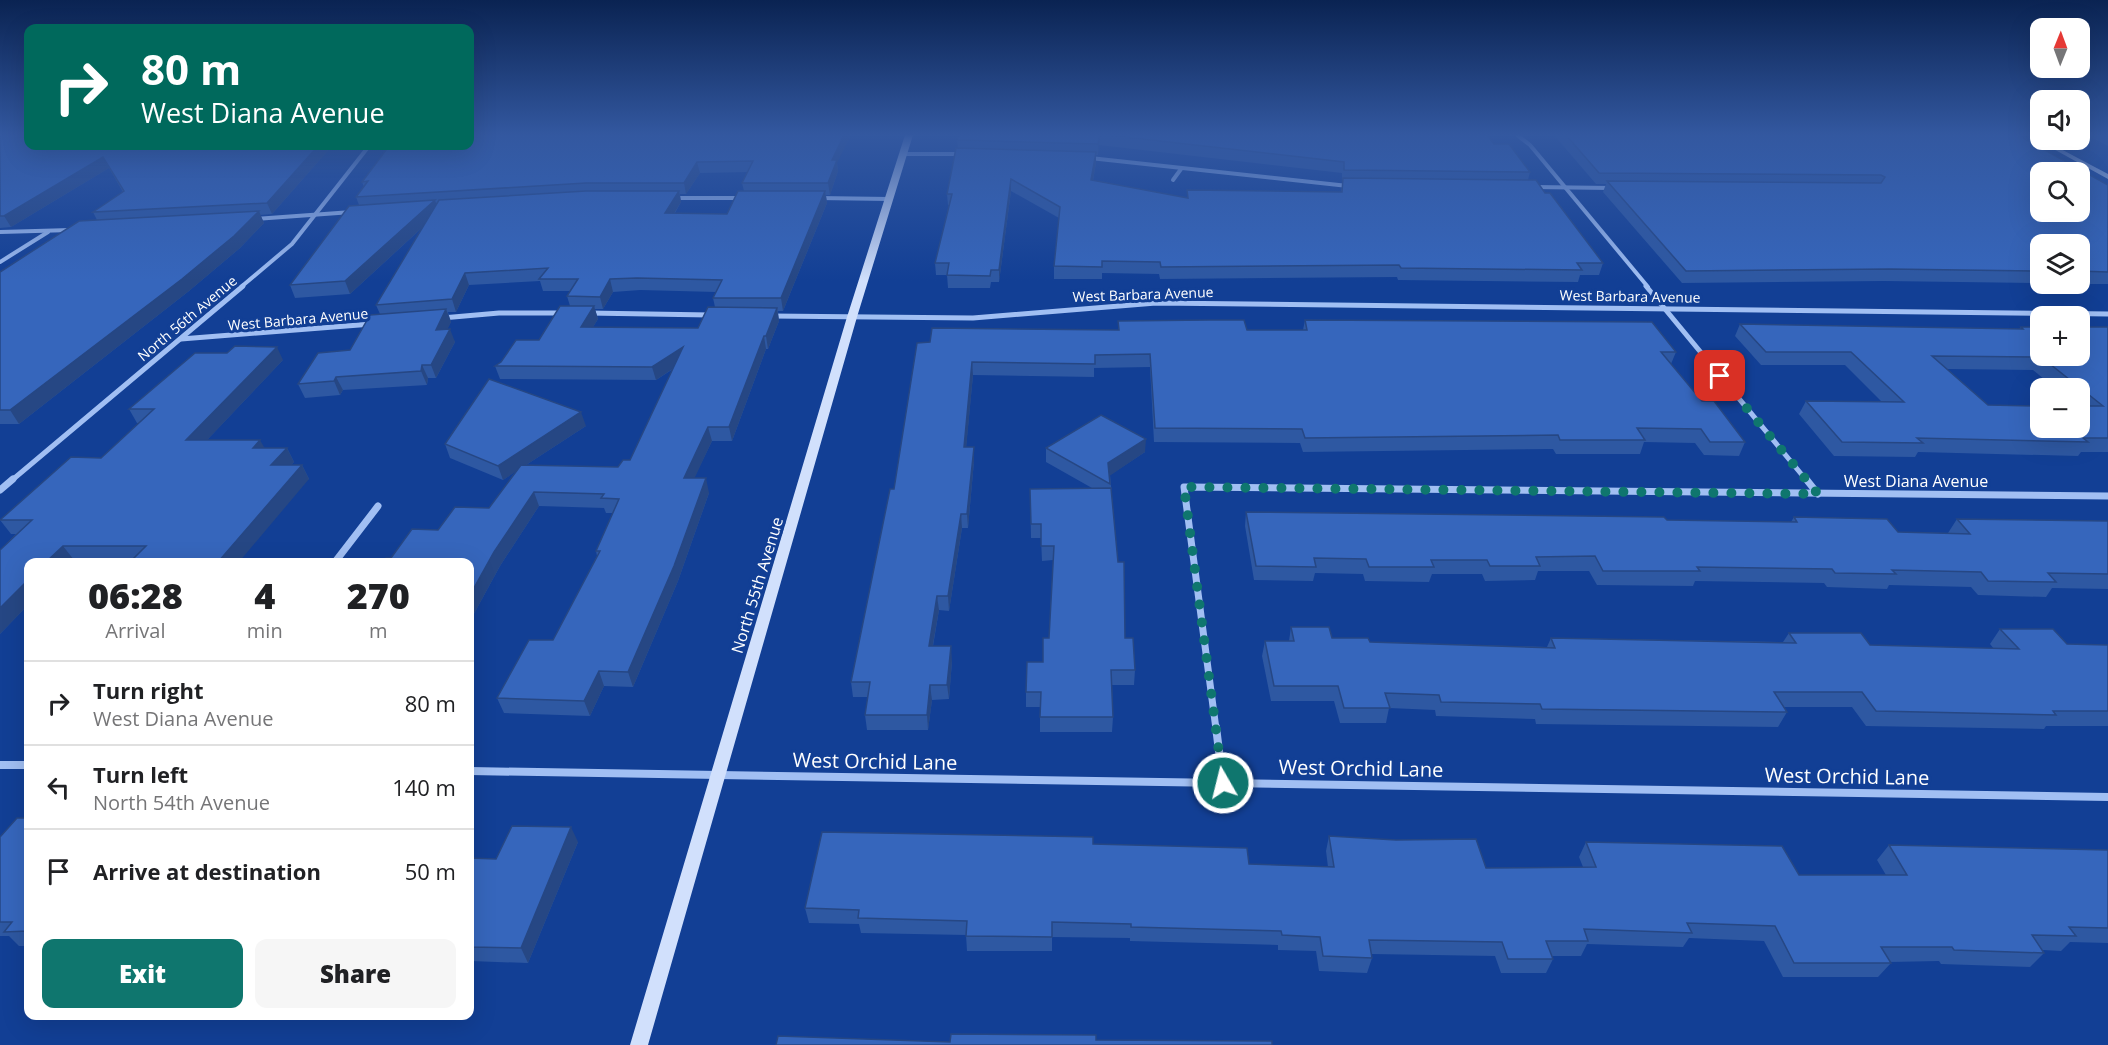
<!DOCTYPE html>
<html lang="en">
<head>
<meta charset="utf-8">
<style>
	:root { --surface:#fff; --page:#f6f6f6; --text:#202124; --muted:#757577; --line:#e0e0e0; --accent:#0f766e }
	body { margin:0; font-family:"Open Sans",sans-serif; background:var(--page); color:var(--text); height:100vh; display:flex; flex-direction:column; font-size:22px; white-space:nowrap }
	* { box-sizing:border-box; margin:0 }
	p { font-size:20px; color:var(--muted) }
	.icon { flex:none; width:33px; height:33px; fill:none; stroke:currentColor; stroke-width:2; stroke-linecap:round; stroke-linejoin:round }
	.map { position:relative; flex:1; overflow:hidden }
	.details { position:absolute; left:24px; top:558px; width:450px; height:462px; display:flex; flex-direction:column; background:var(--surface); border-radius:12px; box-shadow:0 6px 24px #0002 }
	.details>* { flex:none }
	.banner { position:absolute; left:24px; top:24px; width:450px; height:126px; border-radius:12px; box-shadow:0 6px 24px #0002; background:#00695c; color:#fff; overflow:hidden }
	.needle { width:39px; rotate:1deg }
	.controls { position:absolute; left:2030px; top:18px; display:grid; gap:12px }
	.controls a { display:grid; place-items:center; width:60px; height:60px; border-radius:12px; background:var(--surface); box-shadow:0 6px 24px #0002; font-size:30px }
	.pin { position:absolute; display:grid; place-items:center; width:51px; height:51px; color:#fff; margin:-26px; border-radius:12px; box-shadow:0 3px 9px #0006 }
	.me { position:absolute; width:66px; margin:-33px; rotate:352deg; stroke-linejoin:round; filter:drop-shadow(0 0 4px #0008) }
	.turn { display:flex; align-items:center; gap:21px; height:126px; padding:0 18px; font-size:27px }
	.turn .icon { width:78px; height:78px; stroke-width:2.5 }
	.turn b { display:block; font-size:42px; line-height:51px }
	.eta { display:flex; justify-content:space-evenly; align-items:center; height:102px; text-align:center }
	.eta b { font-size:36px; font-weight:800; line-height:42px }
	.cta { display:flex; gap:12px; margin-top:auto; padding:12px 18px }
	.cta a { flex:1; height:69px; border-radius:12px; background:var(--accent); color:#fff; font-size:24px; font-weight:800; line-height:69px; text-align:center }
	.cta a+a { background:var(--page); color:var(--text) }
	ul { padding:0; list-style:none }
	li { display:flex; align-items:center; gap:18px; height:84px; padding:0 18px; border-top:2px solid var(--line) }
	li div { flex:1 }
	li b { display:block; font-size:22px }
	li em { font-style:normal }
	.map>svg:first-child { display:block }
</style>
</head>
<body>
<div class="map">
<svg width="2108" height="1045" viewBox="0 0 2108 1045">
	<rect width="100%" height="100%" fill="#123f95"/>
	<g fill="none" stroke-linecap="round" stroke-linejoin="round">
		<g stroke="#a1bff3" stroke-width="4">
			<polyline points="1517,135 1530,145 1648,287"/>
			<polyline points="903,154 963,154"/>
			<polyline points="1090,158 1348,186"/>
			<polyline points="1173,180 1181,169"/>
			<polyline points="1535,187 1612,188"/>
			<polyline points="674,198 742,198"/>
			<polyline points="818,198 890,199"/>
			<polyline points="255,219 352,212"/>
			<polyline points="0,232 71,230"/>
			<polyline points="0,262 48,232"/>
			<polyline points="241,287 292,244 369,146"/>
		</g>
		<g stroke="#a1bff3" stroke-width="5">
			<polyline points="1646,286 1807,481"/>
			<polyline points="588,313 710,315"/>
			<polyline points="771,316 973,318 1156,303 2108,314"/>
			<polyline points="442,318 499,313 563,313"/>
			<polyline points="181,339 372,324"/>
			<polyline points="11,481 243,286"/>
		</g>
		<g stroke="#a1bff3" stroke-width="7">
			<polyline points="1806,479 1818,494"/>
			<polyline points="0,490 13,479"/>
			<polyline points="335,562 378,506"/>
			<polyline points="1216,729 1184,487 2108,496"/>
		</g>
		<g stroke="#a1bff3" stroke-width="8">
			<polyline points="1216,727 1223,783"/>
			<polyline points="0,765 28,765"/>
			<polyline points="470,771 2108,797"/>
		</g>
		<g fill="#d1e0fc" fill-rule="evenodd">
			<polygon points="905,135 913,135 857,317 648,1045 630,1045 847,317"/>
			<polygon points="2040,138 2108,174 2108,179 2039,141 2037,140"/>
		</g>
	</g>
	<g fill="#2e58a2" fill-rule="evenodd">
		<polygon points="0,135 28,146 332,146 272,214 260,215 264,223 240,248 189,291 19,424 0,424 0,272 97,220 93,212 123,192 109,168 11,227 0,228"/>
		<path d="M959,135H1487L1494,144L1530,172L1528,180L1545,193L1603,263L1599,275H1580L1578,282L1398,280L1397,277L1160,279L1159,274L1102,273V279H1054V266L1059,218L1011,191L999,282H991L990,288H948L947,275H936L935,263L949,205H948L947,194L958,148L957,140ZM1099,145L1342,173V181H1343L1341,192L1187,190V198L1093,181L1096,163V155H1098Z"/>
		<polygon points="1554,135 2018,135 2108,185 2108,284 2048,284 2079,284 2079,244 2040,244 2040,283 1884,281 1682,283 1603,192 1606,184 1596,184"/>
		<polygon points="2087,135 2108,135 2108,146"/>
		<path d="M389,146L837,163L838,171L830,195H826L827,203L783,311H778L779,321L768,349H766L732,441H712L694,478L709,493L678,581L633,687L604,686L590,716L504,713L497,698L553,640L597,556L596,551L613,513H606L604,508L539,506L500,566L470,621V562L391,558L438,530L489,508L516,471L503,480L450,458L445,444L586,426L526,465L618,467L630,460L673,369L656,380L500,379L495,366L539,340L570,306L567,296L570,291H543L540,281L469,285L456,312H448L451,322L447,329L455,342L436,378H428L427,385L343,390L340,395L305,398L298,384L350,350L380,314L376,305L424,226L350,294L295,298L290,285L359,205L356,197L364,187L362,182ZM748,172L742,183L744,191L727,214L675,213L681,202L680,194H686L700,173ZM640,290L716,292L713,298L715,307L698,328L593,327L598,319L595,309H603L613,292Z"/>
		<polygon points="1305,320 1676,352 1671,364 1702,401 1745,442 1739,456 1704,455 1695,443 1644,442 1640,454 1556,454 1553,449 1303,452 1300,443 1154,442 1150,367 1094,368 1094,377 973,375 966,447 974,447 974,461 968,528 962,528 949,611 939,610 933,646 952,661 949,699 932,700 928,730 867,730 865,715 868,697 853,697 851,682 894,489 930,342 1118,330 1118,321 1247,330 1303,330"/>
		<path d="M1740,324L2019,329L2021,327H2108V452H2081L2078,456L1918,452L1915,457L1834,456L1799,414L1806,401L1882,402L1845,365H1761L1735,336ZM1947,369L2033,370L2055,388H2079V428L1988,405Z"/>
		<polygon points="283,360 207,440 265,448 287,448 294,462 291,465 302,465 309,479 132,560 74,560 28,562 28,605 0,634 0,550 16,534 11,534 0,520 101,458 139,423 137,423 129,409"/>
		<polygon points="1046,448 1145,452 1110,475 1125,638 1135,670 1134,685 1112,685 1113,717 1112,732 1040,732 1040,707 1026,707 1026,692 1043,662 1049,638 1053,560 1042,561 1041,538 1031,538 1030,489 1092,488 1046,462"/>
		<polygon points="1246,512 1667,520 1791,522 1794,517 1898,532 1948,533 1957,519 2108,521 2108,589 2052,588 2046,597 1978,595 1971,587 1889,585 1887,589 1827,587 1824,583 1695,581 1693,586 1597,585 1589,571 1538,571 1535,580 1485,581 1482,574 1432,574 1429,582 1365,581 1363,574 1315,573 1313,581 1254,580 1245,526"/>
		<polygon points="1291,627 1332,638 1370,642 1547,647 1551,638 1783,642 1789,633 1870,645 1994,649 1990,644 2000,629 2067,644 2108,645 2108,726 2046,726 2044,729 1866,726 1852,707 1783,707 1787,712 1778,727 1536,724 1535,719 1436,716 1435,710 1389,708 1386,723 1340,723 1334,701 1271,701 1262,656 1265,641 1289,641"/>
		<polygon points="28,818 28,946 19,946 9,936 0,936 0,837"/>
		<polygon points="1329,836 1486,868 1583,867 1579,857 1586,842 1799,875 1886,875 1877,860 1889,845 2108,850 2108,943 2070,942 2061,951 2043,950 2044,953 2030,967 1941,964 1939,961 1890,962 1891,963 1878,977 1783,977 1764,941 1689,938 1683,947 1587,944 1581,956 1552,956 1553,959 1546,973 1501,973 1495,956 1371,954 1372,958 1367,973 1319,971 1316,951 1278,950 1278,945 1130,941 1130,938 1052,937 1052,951 967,951 966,935 861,933 859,924 809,923 805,908 1093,844 1249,864 1328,867 1326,851"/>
		<polygon points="578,842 528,963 470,961 470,858 496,859"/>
	</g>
	<g fill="#264784">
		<polygon points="844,135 851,135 837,163 838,171 830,195 828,183 832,160"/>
		<polygon points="1100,135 1098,155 1098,144"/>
		<polygon points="318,146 332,146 272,214 267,203"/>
		<polygon points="1096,152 1096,163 1091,191 1091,180"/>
		<polygon points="103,157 109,168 11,227 4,216"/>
		<polygon points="697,162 700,173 686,194 684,183"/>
		<polygon points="1011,179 1011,191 999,282 999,270"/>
		<polygon points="679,191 681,202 667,225 665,213"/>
		<polygon points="825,191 827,203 783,311 781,298"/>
		<polygon points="435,200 439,212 350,294 345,281"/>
		<polygon points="259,211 264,223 240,248 189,291 19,424 10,410"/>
		<polygon points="465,273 469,285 456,312 452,299"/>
		<polygon points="610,279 613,292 603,309 600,297"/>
		<polygon points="594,306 598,319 585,340 581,327"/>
		<polygon points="777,308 779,321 768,349 766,336"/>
		<polygon points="446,309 451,322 441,343 436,330"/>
		<polygon points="450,329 455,342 436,378 431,365"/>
		<polygon points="764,336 766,349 732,441 729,427"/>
		<polygon points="277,347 283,360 194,454 186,440"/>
		<polygon points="683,347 686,360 656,380 652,367"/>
		<polygon points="972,362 973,375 965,461 964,447"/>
		<polygon points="422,365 428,378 427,385 421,371"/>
		<polygon points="336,377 343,390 340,395 334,381"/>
		<polygon points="581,412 586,426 503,480 498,466"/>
		<polygon points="708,427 712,441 688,492 684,478"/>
		<polygon points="1146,439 1145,452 1108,477 1108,463"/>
		<polygon points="260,440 268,454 253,448"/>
		<polygon points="974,447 974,461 968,528 967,514"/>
		<polygon points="287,448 294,462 279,479 271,465"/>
		<polygon points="302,465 309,479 239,562 218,562"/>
		<polygon points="706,478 709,493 678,581 633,687 628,672"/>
		<polygon points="534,492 539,506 500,566 470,621 470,595 494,552"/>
		<polygon points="961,514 962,528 949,611 948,596"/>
		<polygon points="63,546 74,560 71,562 46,562"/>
		<polygon points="28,580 28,605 0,634 0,608"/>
		<polygon points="937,596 939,610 930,661 929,646"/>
		<polygon points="951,646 952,661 949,699 947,685"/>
		<polygon points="599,671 604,686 590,716 584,701"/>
		<polygon points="930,685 932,700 928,730 927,715"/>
		<polygon points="571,827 578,842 528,963 521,948"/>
	</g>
	<g fill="#3666bc" stroke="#264784" stroke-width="1.5" fill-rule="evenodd">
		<polygon points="0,135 28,135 28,146 318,146 267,203 93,212 124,191 103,157 4,216 0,216"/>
		<polygon points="470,135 844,135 832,160 837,160 828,183 742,183 753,161 697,162 684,183 586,183 356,197 368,181 362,182 389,146 470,146"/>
		<polygon points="959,135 1100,135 1098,144 957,140"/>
		<polygon points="1107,135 1487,135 1494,144 1509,144 1530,172 1344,170 1344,162"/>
		<path d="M1566,135H2018L2108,185V272L2079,271V244H2040V271L1890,269L1686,271L1607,181L1881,183L1885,177L1881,175L1599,173ZM2040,172H2079V212H2040Z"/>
		<polygon points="956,148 1096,152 1091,180 1188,198 1187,190 1342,192 1343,178 1536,180 1545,193 1550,193 1603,263 1577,263 1582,270 1401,268 1399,265 1161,267 1160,262 1102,261 1102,267 1054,266 1060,207 1011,179 999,270 991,270 990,276 947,275 949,263 935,263 952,194 947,194"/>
		<polygon points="586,191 679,191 665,213 727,214 738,191 825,191 781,298 713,298 722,280 637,278 610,279 600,297 567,296 578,279 539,279 548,268 465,273 452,299 376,305 439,200"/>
		<polygon points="435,200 345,281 290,285 349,206"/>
		<polygon points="259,211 234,236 182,279 10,410 0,410 0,272 79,221"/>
		<polygon points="560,306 594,306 581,327 698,328 708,307 777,308 766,336 764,336 729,427 708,427 684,478 706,478 674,566 628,672 599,671 584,701 497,698 529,640 553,640 600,551 596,551 619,499 601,498 604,494 534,492 494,552 470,595 470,562 383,562 386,558 391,558 412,529 438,530 455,507 489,508 521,465 618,467 623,460 630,460 683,347 652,367 495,366 501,362 516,340 539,340"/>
		<polygon points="446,309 436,330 450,329 431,365 422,365 421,371 336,377 334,381 298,384 318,353 350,350 370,315"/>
		<polygon points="1209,320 1244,320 1247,330 1307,330 1305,320 1652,322 1676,352 1661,352 1702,401 1714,401 1745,442 1710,442 1701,429 1637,428 1645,440 1560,440 1558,435 1305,438 1302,429 1155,428 1150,354 1095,355 1095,364 972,362 964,447 974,447 967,514 961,514 948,596 937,596 929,646 951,646 947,685 930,685 927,715 865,715 870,682 851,682 890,489 894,489 917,343 930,342 932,328 1119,330 1118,321"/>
		<path d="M1740,324L2023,329L2021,327H2040V356H2079V327H2108V438H2083L2088,442L1917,438L1923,443L1842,442L1806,401L1904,402L1851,352H1766ZM1932,356L2041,357L2103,406H2079V428H2040V406L1988,405Z"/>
		<polygon points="235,346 277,347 186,440 260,440 253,448 287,448 271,465 302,465 218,562 130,562 146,546 63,546 46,562 28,562 28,580 0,608 0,550 32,520 0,520 71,457 101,458 154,409 129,409 195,353 227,353"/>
		<polygon points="489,379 581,412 498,466 445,444"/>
		<polygon points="1101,415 1146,439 1108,463 1110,484 1046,448"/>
		<polygon points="1111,488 1118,562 1124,562 1125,638 1133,638 1135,670 1111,670 1113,717 1040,717 1041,692 1026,692 1027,662 1043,662 1043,638 1049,638 1054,546 1041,546 1041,524 1031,524 1030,489"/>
		<polygon points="1246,512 1664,517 1667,520 1797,522 1794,517 1887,519 1898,532 1970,534 1957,519 2108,521 2108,574 2048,573 2056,582 1988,581 1981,572 1892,570 1896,574 1835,573 1832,569 1697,567 1700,571 1603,571 1595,556 1536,557 1540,566 1490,566 1487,560 1431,560 1434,567 1369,567 1366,559 1314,558 1316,567 1256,566"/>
		<polygon points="1291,627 1329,627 1332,638 1368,638 1370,642 1555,648 1551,638 1796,643 1789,633 1861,633 1870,645 2019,649 2000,629 2053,629 2067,644 2108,645 2108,711 2053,711 2056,715 1876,711 1862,692 1774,692 1787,712 1542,709 1540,704 1441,702 1439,695 1385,693 1390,708 1344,708 1338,686 1274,686 1265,641 1294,641"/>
		<polygon points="17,818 28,818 28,931 4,932 12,922 0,922 0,837"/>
		<polygon points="512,826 571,827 521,948 470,947 470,858 496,859"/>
		<polygon points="822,832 1093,837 1093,844 1247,848 1249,864 1334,867 1329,836 1396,840 1476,839 1486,868 1596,867 1586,842 1782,846 1799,875 1907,875 1889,845 2108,850 2108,928 2069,927 2076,936 2032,935 2044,953 1954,950 1952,947 1881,947 1891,963 1794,963 1775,926 1687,923 1692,933 1584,929 1588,941 1546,941 1553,959 1508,959 1502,942 1369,940 1372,958 1323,956 1320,937 1282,935 1281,931 1131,927 1131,924 1052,922 1052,937 966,936 967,921 858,918 859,910 805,908"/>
		<polygon points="951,1034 1096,1035 1096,1040 1272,1041 1272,1045 776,1045 778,1036 950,1042"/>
	</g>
	<linearGradient id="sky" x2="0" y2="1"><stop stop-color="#0a2352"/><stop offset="0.48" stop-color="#3358a0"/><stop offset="1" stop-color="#3358a0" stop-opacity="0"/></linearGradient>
	<rect width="2108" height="281" fill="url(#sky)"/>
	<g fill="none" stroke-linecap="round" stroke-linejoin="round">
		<polyline stroke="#0f766e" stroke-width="10" stroke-dasharray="0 18" points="1223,783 1184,487 1818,494 1720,376"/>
	</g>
	<g text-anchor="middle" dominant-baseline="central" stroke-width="6" stroke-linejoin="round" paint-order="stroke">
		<g font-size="14" fill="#fff" stroke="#123f95">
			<text transform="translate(1143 294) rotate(-2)">West Barbara Avenue</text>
			<text transform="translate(1630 296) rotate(1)">West Barbara Avenue</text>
			<text transform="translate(187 318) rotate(-40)">North 56th Avenue</text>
			<text transform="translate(298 319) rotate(-5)">West Barbara Avenue</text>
		</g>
		<g font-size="16" fill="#fff" stroke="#123f95">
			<text x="1916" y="481">West Diana Avenue</text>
			<text transform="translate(757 585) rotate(-73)">North 55th Avenue</text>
		</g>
		<g font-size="20" fill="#fff" stroke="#123f95">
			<text transform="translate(875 761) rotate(1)">West Orchid Lane</text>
			<text transform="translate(1361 768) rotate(1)">West Orchid Lane</text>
			<text transform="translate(1847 776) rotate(1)">West Orchid Lane</text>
		</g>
	</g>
</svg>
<div class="controls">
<a><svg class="needle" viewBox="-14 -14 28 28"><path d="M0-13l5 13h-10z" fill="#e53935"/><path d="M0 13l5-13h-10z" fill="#757577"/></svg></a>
<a><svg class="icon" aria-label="sound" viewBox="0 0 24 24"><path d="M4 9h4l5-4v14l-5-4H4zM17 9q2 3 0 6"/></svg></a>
<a><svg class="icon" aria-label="search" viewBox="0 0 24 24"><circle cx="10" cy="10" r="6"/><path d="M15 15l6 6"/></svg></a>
<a><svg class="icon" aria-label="layers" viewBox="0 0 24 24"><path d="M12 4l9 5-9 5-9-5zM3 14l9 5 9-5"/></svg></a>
<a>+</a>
<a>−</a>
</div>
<div class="pin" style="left:1720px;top:376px;background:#d93025"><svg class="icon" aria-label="arrive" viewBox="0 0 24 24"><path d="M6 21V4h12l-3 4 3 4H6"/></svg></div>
<svg class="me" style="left:1223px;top:783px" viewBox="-20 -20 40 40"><circle r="17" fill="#0f766e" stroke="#fff" stroke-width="3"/><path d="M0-11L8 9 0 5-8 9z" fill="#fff"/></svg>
<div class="banner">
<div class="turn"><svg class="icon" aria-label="right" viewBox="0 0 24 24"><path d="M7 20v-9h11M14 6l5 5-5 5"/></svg><div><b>80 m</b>West Diana Avenue</div></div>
</div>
<section class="details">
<div class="eta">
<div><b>06:28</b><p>Arrival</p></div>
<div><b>4</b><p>min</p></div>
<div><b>270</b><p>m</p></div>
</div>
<ul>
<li><svg class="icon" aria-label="right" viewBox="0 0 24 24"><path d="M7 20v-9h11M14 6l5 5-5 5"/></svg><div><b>Turn right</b><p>West Diana Avenue</p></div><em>80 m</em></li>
<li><svg class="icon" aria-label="left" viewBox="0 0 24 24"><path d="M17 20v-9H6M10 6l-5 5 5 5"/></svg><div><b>Turn left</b><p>North 54th Avenue</p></div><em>140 m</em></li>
<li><svg class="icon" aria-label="arrive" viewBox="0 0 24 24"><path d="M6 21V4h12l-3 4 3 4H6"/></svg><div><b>Arrive at destination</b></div><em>50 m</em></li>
</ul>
<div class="cta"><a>Exit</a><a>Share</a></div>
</section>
</div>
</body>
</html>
